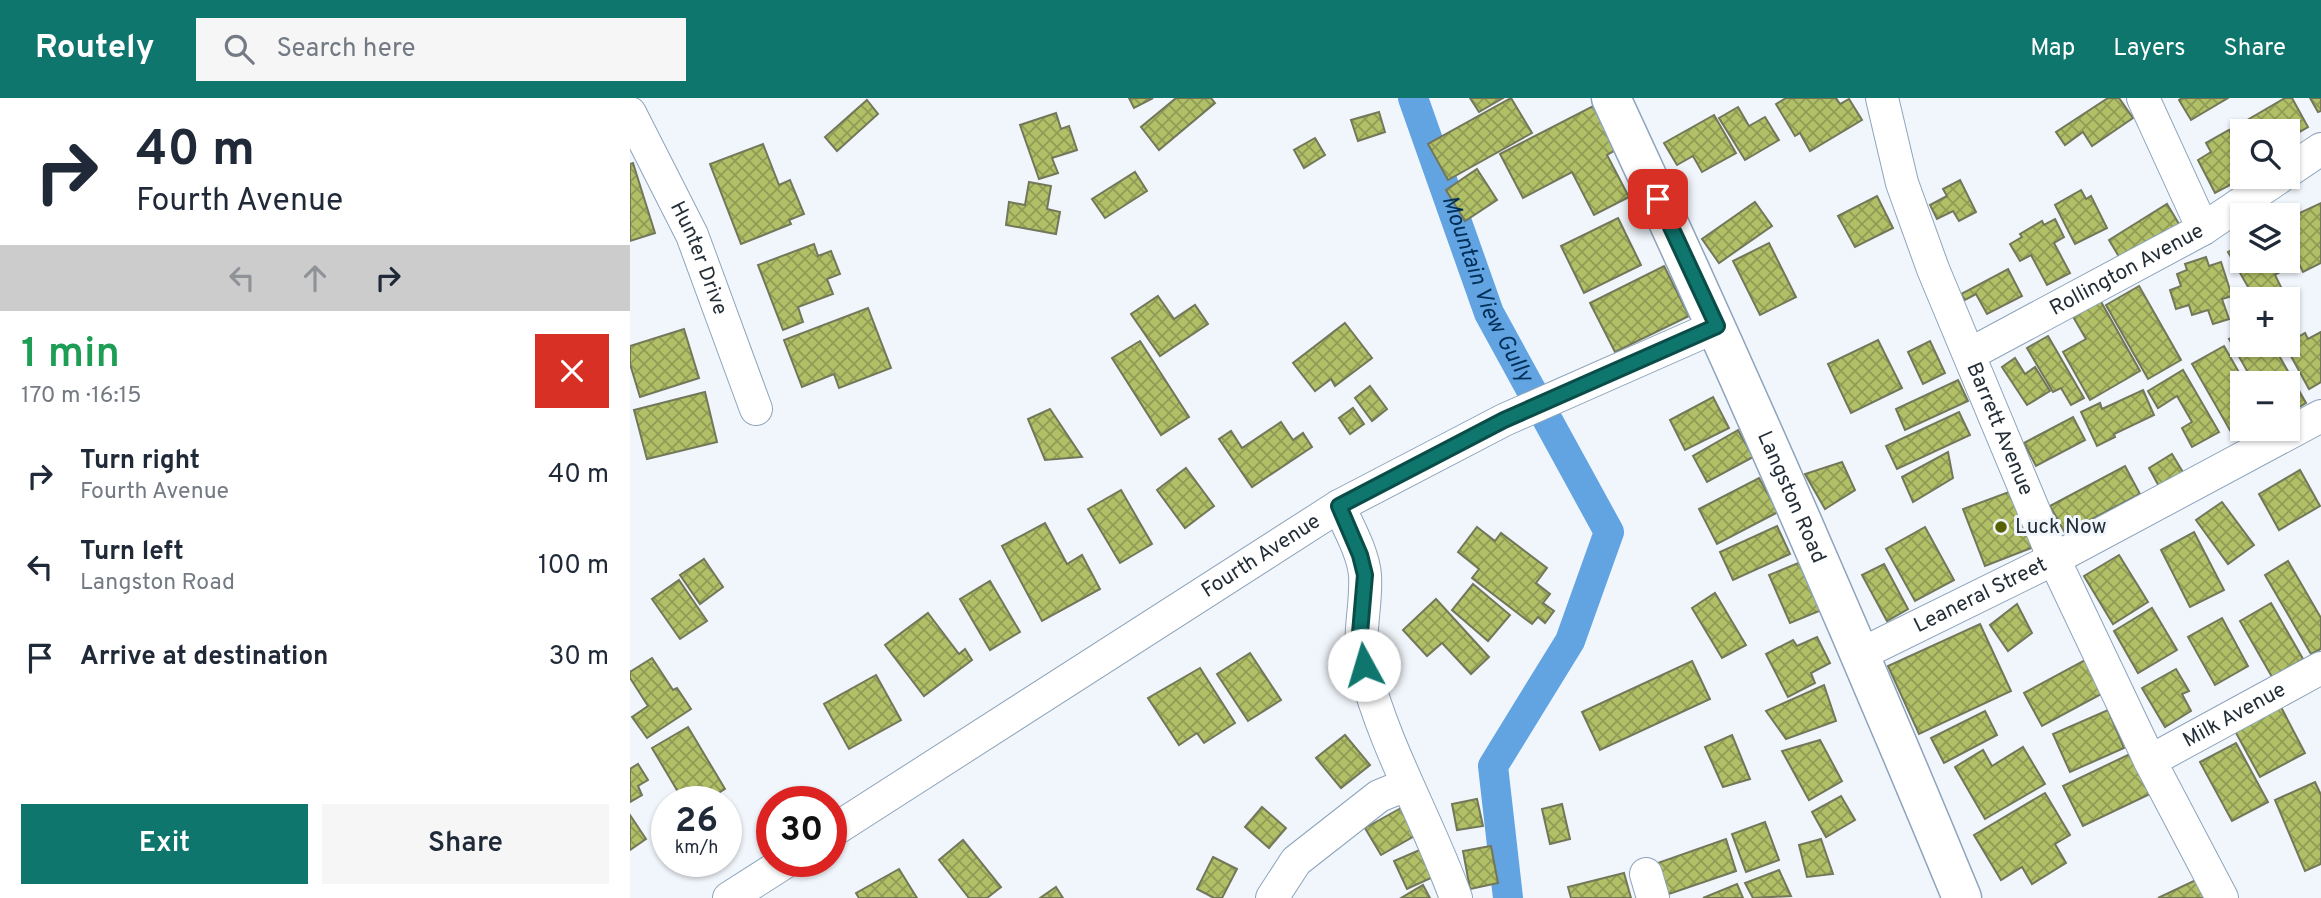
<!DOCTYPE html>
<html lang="en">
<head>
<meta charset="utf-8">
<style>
	:root { --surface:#fff; --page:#f6f6f7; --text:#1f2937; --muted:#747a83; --accent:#0f766e }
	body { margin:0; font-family:Overpass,sans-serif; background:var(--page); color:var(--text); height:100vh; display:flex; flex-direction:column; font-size:26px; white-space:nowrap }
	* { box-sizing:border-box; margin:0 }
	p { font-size:23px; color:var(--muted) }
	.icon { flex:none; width:38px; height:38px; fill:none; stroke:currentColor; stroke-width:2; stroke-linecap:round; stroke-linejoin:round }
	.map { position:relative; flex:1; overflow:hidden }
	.side { display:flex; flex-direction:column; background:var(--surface); width:630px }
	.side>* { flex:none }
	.hud { background:#fff; color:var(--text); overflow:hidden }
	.fabs { position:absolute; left:1600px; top:21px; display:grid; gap:14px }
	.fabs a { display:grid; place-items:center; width:70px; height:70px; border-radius:0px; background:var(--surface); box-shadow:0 2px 5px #0004; font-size:35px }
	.speed { position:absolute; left:21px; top:688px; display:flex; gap:14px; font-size:35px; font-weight:700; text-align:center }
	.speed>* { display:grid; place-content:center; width:91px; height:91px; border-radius:50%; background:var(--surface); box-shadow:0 2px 5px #0004; line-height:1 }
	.speed small { font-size:18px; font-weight:400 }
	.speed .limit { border:10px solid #d22; background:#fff; color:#111 }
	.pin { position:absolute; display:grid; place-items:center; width:60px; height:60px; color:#fff; margin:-30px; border-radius:14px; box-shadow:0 4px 10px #0006 }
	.me { position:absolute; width:77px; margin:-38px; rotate:354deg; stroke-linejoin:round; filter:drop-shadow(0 0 5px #0008) }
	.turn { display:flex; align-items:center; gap:24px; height:147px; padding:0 21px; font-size:32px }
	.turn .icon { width:91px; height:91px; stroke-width:2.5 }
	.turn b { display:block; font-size:49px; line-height:60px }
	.lanes { display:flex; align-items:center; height:66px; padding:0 21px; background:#0003; justify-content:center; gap:35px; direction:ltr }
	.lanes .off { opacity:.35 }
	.round { display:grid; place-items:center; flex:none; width:74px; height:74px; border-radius:0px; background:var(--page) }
	.overview { display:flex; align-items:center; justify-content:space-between; height:119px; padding:0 21px }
	h1 { font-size:42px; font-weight:600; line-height:52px; color:#1e9e55 }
	.primary-button { display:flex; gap:14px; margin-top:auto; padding:14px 21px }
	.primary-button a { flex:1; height:80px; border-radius:0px; background:var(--accent); color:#fff; font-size:28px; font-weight:600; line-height:80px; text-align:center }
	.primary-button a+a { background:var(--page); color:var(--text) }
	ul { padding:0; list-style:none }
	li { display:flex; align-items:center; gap:21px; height:91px; padding:0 21px }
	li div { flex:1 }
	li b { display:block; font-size:26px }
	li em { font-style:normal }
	header { display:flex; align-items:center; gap:42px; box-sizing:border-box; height:98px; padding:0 35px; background:var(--accent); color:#fff }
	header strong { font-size:33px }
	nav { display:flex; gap:38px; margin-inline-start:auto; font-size:24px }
	.search { width:490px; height:63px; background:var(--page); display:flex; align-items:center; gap:18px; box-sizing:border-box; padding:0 24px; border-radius:0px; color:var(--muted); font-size:26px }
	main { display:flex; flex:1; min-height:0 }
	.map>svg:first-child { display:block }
</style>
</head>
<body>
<header>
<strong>Routely</strong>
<div class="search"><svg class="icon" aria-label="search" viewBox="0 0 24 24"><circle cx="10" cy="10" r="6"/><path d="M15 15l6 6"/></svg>Search here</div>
<nav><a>Map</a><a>Layers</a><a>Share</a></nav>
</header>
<main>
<section class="side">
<div class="hud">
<div class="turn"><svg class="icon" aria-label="right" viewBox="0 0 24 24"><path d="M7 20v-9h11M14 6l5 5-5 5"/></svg><div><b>40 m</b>Fourth Avenue</div></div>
<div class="lanes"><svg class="icon off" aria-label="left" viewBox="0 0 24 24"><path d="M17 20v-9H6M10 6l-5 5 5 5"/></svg><svg class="icon off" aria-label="ahead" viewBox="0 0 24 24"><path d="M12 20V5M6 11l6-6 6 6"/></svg><svg class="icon" aria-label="right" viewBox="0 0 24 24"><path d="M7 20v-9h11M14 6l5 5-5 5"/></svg></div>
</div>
<div class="overview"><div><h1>1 min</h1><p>170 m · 16:15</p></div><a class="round" style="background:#d93025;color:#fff"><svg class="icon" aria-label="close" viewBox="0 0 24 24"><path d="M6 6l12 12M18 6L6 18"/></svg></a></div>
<ul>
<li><svg class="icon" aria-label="right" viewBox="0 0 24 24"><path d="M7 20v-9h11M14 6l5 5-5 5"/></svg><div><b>Turn right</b><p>Fourth Avenue</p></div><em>40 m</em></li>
<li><svg class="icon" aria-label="left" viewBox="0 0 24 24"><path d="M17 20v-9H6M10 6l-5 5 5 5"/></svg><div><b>Turn left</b><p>Langston Road</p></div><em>100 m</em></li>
<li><svg class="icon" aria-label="arrive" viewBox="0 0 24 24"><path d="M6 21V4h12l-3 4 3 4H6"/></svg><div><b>Arrive at destination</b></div><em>30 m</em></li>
</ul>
<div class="primary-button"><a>Exit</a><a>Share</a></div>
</section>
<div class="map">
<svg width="1691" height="800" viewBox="0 0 1691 800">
	<defs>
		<pattern id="building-cross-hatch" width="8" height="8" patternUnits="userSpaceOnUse" patternTransform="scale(1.75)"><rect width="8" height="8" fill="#b1bf66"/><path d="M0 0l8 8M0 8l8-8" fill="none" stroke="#909c55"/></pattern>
	</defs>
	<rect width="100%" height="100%" fill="#f1f6fc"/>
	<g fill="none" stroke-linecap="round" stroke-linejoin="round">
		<path stroke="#62a3e2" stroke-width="30" id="s1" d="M783,0L859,215L979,434L940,543L863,668L878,800"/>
	</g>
	<g fill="url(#building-cross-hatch)" stroke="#72775a" stroke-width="2">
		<polygon points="499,0 523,0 504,10"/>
		<polygon points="546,0 581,0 585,5 529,52 511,29"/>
		<polygon points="840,0 873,0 849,14"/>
		<polygon points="881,0 902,35 818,82 798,46"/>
		<polygon points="1156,0 1206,0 1210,6 1219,1 1232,22 1180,53 1170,35 1165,38 1146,6"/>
		<polygon points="1478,0 1489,0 1503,20 1462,48 1453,34 1435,47 1426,34"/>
		<polygon points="1552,0 1598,0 1561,22 1549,2"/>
		<polygon points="1655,0 1662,0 1678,29 1657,41 1657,33 1612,33 1612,44 1608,46 1600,32"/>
		<polygon points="1680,0 1691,0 1691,13 1688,14"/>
		<polygon points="237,2 248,16 207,53 195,39"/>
		<polygon points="969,5 991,49 977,57 999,99 964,117 942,74 893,100 870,56"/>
		<polygon points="1108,9 1119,28 1135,19 1149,42 1115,62 1089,20"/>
		<polygon points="749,14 755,34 728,43 721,22"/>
		<polygon points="426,15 431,31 439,28 447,52 422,60 428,75 409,81 390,27"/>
		<polygon points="1084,17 1106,55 1072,74 1063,58 1047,67 1034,45"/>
		<polygon points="1599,32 1608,49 1612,47 1612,79 1615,79 1585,95 1568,62 1581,54 1576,45"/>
		<polygon points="685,40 695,57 674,70 664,52"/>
		<polygon points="133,46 149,87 160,82 174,116 159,122 161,126 111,146 80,66"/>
		<polygon points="3,65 25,135 0,143 0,66"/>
		<polygon points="847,71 867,102 835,123 816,92"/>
		<polygon points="505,74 517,93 475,120 462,101"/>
		<polygon points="1330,82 1346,114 1329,123 1323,113 1307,121 1300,107 1317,98 1313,91"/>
		<polygon points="399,84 421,88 417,111 430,114 426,136 376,127 379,104 395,107"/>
		<polygon points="1451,92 1456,101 1461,98 1477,130 1445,146 1425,107"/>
		<polygon points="1247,98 1263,130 1225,149 1208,118"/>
		<polygon points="1125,104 1142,128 1089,165 1072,141"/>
		<polygon points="1691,105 1691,165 1673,174 1657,141 1657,121"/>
		<polygon points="1537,106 1549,126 1491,162 1479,142"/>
		<polygon points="988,120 1011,167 954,195 931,148"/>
		<polygon points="1425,121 1434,139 1424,145 1440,175 1417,187 1401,157 1390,163 1380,146 1392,139 1390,136 1412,123 1414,127"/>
		<polygon points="1139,145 1166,199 1130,217 1103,163"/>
		<polygon points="184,146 188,158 201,153 210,176 197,181 203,196 168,209 173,224 153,232 128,167"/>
		<polygon points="1612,146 1612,163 1657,163 1657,155 1664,166 1645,177 1652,191 1635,201 1625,201 1598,154"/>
		<polygon points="1576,159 1579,168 1591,164 1602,198 1592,201 1599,221 1583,226 1578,212 1562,217 1559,207 1546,211 1540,192 1551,188 1547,176 1557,172 1555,166"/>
		<polygon points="1034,168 1059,218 985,254 960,205"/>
		<polygon points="1378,171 1392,198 1357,216 1346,196 1335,202 1331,196"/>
		<polygon points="1509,188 1551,262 1518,281 1476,207"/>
		<polygon points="528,198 544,221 565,207 578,226 530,258 501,216"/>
		<polygon points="1470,202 1510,273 1460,302 1433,254 1456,241 1442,217"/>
		<polygon points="238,210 261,270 209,290 204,276 172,289 154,242"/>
		<polygon points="715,225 742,260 705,288 701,281 685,293 663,265"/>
		<polygon points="54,231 69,280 10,299 0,266 0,248"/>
		<polygon points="1612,234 1612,247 1643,247 1676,305 1657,316 1657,285 1624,285 1599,241"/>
		<polygon points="1691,234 1691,284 1679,291 1655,247 1675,235 1678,241"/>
		<polygon points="1418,238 1454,300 1441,307 1431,290 1423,294 1397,250"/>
		<polygon points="1248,242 1272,290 1221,315 1198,266"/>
		<polygon points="510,243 559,319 531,337 482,260"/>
		<polygon points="1300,243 1315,275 1293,286 1278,254"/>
		<polygon points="1594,248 1615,285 1612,285 1612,328 1601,334 1562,266"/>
		<polygon points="1385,260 1395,276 1405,269 1420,293 1397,307 1372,269"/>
		<polygon points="1553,272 1589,334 1562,349 1552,330 1562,324 1547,298 1528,310 1518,293"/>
		<polygon points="1328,282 1338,303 1275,332 1266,311"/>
		<polygon points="740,288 757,311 742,323 725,300"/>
		<polygon points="1513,292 1524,317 1484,336 1485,339 1467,348 1451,314 1470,305 1472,311"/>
		<polygon points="75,294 87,344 17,361 4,312"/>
		<polygon points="1083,299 1099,330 1055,352 1040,322"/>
		<polygon points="723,310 734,326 720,336 709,320"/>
		<polygon points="420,311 452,359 415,362 398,321"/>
		<polygon points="1329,314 1340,337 1267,371 1256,348"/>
		<polygon points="1443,319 1455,342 1406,368 1394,345"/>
		<polygon points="651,324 663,342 673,335 682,349 622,389 589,341 601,333 612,350"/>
		<polygon points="1108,332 1123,359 1077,384 1063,358"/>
		<polygon points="1318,354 1323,380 1283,404 1272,379"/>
		<polygon points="1542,356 1554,376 1530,390 1519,370"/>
		<polygon points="1212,364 1225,392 1195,411 1175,376"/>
		<polygon points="1495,368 1510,396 1435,435 1420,408"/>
		<polygon points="556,370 584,408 555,430 527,392"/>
		<polygon points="1670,372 1690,408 1649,432 1629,396"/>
		<polygon points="1129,380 1148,414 1087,446 1069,411"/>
		<polygon points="1387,391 1409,447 1355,468 1333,411"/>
		<polygon points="491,392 522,446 490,465 458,411"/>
		<polygon points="1592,404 1624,447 1598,466 1566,422"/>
		<polygon points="415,425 437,466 452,457 470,491 412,523 372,448"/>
		<polygon points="1147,428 1160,456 1103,482 1090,454"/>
		<polygon points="847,429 865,443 871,435 917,470 906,485 920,496 913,505 924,513 915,525 908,519 902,526 842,480 849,471 828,454"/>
		<polygon points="1295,429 1324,482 1285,503 1256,451"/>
		<polygon points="1564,434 1594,492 1560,509 1531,452"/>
		<polygon points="1489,457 1518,504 1483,526 1454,478"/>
		<polygon points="74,461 93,489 70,506 50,477"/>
		<polygon points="1178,461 1199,509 1160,525 1139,477"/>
		<polygon points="1658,463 1691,520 1691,551 1681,556 1635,477"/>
		<polygon points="1254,466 1278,511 1257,523 1232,477"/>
		<polygon points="49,482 77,523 50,541 22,501"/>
		<polygon points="360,483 390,534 360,552 330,501"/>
		<polygon points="843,486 880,517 858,543 822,512"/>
		<polygon points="1085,495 1116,547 1092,560 1062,510"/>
		<polygon points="806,501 859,559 841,576 812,545 797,558 773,532"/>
		<polygon points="1641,505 1673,561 1642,579 1610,523"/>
		<polygon points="1387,506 1402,535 1378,553 1360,527"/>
		<polygon points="1522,510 1547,552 1508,575 1484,533"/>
		<polygon points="298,515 329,556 335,551 342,562 294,598 255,547"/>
		<polygon points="1592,520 1618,568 1585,587 1558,539"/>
		<polygon points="1350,526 1381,593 1289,636 1258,568"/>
		<polygon points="1187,539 1200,565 1181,575 1185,585 1158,599 1136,556 1163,542 1167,548"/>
		<polygon points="620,555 651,602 618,623 587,576"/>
		<polygon points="22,560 43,592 47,590 61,611 17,640 2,619 18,608 0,580 0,574"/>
		<polygon points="1455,562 1473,595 1412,628 1394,595"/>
		<polygon points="1062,563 1080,601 970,652 952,614"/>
		<polygon points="570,570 605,625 574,645 567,635 549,647 518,600"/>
		<polygon points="1546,571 1559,593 1552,596 1561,613 1535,629 1512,590"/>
		<polygon points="246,577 271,622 219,651 194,606"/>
		<polygon points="1194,587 1206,623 1156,641 1136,613"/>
		<polygon points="1651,609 1675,655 1630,679 1605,633"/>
		<polygon points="1478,612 1494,650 1440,674 1423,636"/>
		<polygon points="1355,613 1367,637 1314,665 1301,640"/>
		<polygon points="58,629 95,691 74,704 54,704 22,650"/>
		<polygon points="715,637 740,667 711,690 686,660"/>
		<polygon points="1102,637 1120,681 1093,689 1075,649"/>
		<polygon points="1190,642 1212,683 1179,702 1152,653"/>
		<polygon points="1606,645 1638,704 1602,723 1570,664"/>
		<polygon points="1393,649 1415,686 1355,721 1325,669 1353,652 1362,668"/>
		<polygon points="1502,655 1522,695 1453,728 1433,688"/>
		<polygon points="8,666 18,682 8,688 12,697 0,704 0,671"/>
		<polygon points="1685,684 1691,697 1691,766 1675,773 1645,702"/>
		<polygon points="1415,695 1440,737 1425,746 1436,765 1402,786 1392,769 1371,782 1344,737"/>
		<polygon points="1211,698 1225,722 1196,739 1182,714"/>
		<polygon points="847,701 853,728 827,732 822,706"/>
		<polygon points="780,705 795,732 751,757 735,730"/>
		<polygon points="932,706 940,741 920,746 912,711"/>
		<polygon points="632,709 656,730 639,750 615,729"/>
		<polygon points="0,717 16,741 0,752"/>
		<polygon points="1135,724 1149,762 1116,774 1102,736"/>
		<polygon points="1096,741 1106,773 1033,798 1022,767"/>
		<polygon points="1191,741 1203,776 1177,779 1169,747"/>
		<polygon points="333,742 371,789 357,800 339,800 309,762"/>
		<polygon points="801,747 814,774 777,791 764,763"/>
		<polygon points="861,748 868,785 840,791 833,753"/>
		<polygon points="583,759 607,771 592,800 584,800 567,791"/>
		<polygon points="269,771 287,800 229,800 226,795"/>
		<polygon points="1149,772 1161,798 1123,800 1115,785"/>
		<polygon points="994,775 1001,800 941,800 938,789"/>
		<polygon points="1570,780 1580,800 1528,800"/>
		<polygon points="1107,786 1113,800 1073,800"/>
		<polygon points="793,787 800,800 771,800"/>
		<polygon points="426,789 433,800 410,800"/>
	</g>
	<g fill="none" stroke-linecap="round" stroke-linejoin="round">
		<g stroke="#8da4bc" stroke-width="34">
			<g id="street">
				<path id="s2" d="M1252,0L1272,85L1303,171L1424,461L1520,663L1592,800"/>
				<polyline points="1513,0 1573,131"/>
				<path id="s3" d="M0,15L62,137L126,311"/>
				<polyline points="1657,74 1691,51"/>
				<path id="s4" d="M1340,256L1573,131L1650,79"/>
				<path d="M709,408C718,429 733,454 735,477C737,508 727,537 734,568C754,649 798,722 826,800"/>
				<path id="s5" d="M1231,556L1424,461L1691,318"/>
				<path id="s6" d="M1520,663L1691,570"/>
				<path id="s7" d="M201,734L709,408L874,322L1087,228"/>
				<polyline points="1016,776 1023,800"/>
				<polyline points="99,800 157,763"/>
				<polyline points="642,800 666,763 749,698 776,687"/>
			</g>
		</g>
		<g stroke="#8da4bc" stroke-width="41">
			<g id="secondary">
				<path id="s8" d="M981,0C1104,264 1221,531 1332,800"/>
			</g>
		</g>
		<use href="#street" stroke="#fff" stroke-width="32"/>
		<use href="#secondary" stroke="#fff" stroke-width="38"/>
	</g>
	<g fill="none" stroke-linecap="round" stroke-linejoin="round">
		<g stroke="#0a4d48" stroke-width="18">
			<polyline id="route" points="734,567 730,535 735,477 730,457 709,408 874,322 1087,228 1028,101"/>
		</g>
		<use href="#route" stroke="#0f766e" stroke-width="12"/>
	</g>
	<circle fill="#576100" stroke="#f1f6fc" stroke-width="2.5" cx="1371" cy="429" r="7"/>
	<g text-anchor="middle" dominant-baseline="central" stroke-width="6" stroke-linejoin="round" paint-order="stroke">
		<g font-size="21" fill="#242e37" stroke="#f1f6fc">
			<text stroke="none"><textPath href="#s3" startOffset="161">Hunter Drive</textPath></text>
			<text stroke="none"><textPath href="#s4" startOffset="178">Rollington Avenue</textPath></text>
			<text stroke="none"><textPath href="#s2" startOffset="352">Barrett Avenue</textPath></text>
			<text stroke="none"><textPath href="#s8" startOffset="438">Langston Road</textPath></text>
			<text stroke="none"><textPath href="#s7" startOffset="511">Fourth Avenue</textPath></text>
			<text stroke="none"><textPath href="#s5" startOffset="133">Leaneral Street</textPath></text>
			<text stroke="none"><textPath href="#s6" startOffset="96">Milk Avenue</textPath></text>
		</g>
		<g font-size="21" fill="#242e37" stroke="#f1f6fc" text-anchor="start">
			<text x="1385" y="429">Luck Now</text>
		</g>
		<g font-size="23" font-style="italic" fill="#002f57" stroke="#f1f6fc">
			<text stroke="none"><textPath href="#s1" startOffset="205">Mountain View Gully</textPath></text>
		</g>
	</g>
</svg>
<div class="fabs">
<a><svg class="icon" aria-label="search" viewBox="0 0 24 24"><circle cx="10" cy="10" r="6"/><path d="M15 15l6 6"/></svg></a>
<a><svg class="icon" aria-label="layers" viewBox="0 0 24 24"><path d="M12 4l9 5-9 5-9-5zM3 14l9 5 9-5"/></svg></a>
<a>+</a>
<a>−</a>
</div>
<div class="speed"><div>26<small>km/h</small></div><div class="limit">30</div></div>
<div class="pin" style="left:1028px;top:101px;background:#d93025"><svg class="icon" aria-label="arrive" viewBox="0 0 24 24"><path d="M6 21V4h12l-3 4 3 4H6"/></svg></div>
<svg class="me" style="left:734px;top:567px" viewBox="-20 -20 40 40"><circle r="19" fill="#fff"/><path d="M0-13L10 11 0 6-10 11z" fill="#0f766e"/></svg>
</div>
</main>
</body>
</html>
